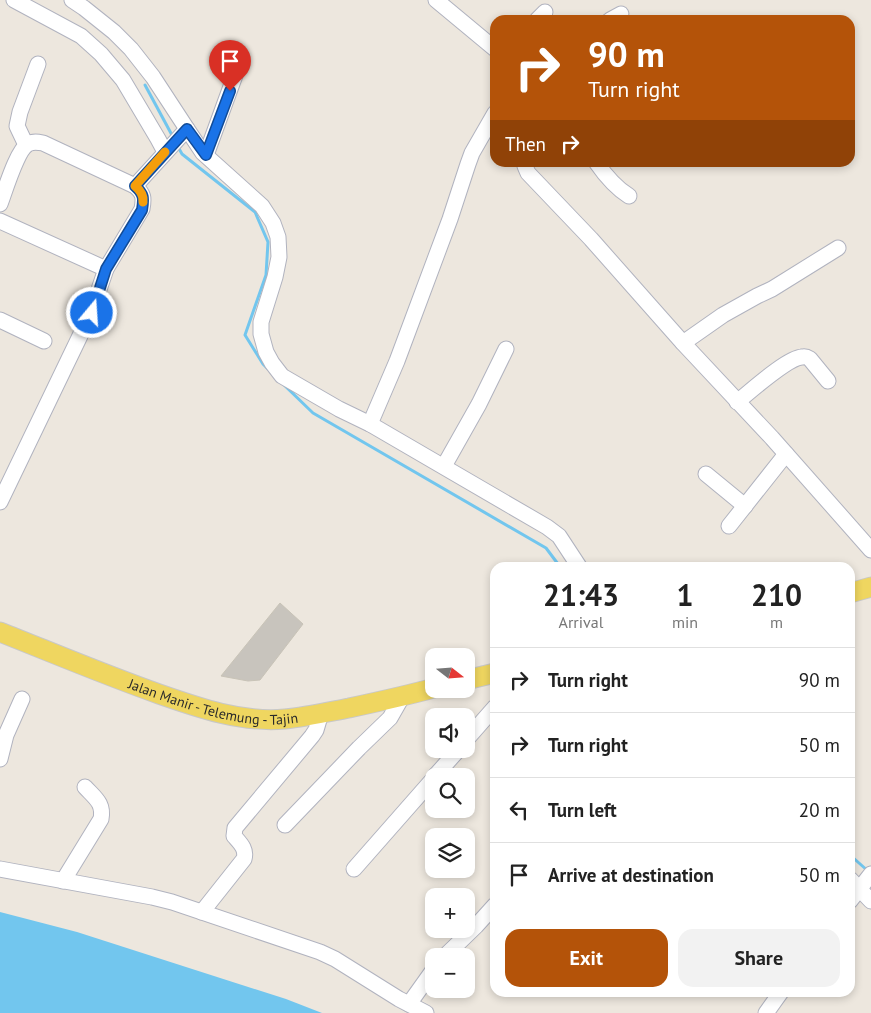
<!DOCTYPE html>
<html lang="en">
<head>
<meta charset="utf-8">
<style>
	:root { --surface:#fff; --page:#f2f2f2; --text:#222; --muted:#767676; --line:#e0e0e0; --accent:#b45309 }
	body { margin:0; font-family:"PT Sans",sans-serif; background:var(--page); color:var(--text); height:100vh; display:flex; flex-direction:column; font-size:19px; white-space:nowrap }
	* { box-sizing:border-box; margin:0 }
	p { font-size:16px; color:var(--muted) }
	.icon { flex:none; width:28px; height:28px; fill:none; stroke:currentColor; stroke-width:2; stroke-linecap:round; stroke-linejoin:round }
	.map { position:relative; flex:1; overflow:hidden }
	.details { position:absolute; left:490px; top:562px; width:365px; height:435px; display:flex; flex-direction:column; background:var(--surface); border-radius:15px; box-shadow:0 2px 8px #0003 }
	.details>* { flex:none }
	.banner { position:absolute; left:490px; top:15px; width:365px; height:152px; border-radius:15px; box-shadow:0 2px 8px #0003; background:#b45309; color:#fff; overflow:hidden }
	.needle { width:32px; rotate:107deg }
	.fabs { position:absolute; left:425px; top:648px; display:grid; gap:10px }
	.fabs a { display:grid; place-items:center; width:50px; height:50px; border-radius:10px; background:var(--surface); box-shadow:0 2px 8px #0003; font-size:25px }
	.pin { position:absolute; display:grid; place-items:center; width:42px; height:42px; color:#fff; margin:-51px -21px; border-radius:50% 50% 50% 0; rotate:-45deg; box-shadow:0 0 5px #0007 }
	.pin .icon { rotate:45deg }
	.me { position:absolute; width:55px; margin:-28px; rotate:18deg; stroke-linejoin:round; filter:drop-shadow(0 0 4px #0008) }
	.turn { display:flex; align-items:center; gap:18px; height:105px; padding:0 15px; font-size:22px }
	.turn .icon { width:65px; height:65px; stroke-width:2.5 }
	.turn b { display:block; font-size:35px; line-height:42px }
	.then { display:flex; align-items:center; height:48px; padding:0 15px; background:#0003; gap:10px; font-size:19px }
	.eta { display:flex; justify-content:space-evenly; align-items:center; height:85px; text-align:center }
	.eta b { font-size:30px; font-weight:800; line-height:35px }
	.action { display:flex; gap:10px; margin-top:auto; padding:10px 15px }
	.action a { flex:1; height:58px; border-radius:15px; background:var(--accent); color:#fff; font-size:20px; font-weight:800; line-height:58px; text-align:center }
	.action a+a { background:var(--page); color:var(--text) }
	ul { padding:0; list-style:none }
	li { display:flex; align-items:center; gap:15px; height:65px; padding:0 15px; border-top:1px solid var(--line) }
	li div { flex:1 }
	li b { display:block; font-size:19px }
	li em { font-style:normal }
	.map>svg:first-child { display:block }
</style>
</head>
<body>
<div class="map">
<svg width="871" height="1013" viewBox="0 0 871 1013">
	<rect width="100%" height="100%" fill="#ede7de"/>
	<polygon fill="#72c6ee" points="0,912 77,932 286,999 322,1013 0,1013"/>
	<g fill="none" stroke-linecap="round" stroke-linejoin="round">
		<g stroke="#72c6ee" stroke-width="3">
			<polyline points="145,85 173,137"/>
			<polyline points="177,145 182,154 255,212 268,242 266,275 245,335 263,364 268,369"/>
			<polyline points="283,384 313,413 546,548 561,568"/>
			<polyline points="850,855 868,871"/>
		</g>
	</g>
	<polygon fill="#c8c4bd" stroke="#c8c3b7" points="280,603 303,624 260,680 248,681 221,676"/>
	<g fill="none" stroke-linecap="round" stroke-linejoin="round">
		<g stroke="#b1b3bf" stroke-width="17">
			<g id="minor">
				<polyline points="14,0 81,36 101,54 123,80 158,139 165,152"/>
				<polyline points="72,0 84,8 114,32 131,49 153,77 187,129 203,153 262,206 273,223 278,237 279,257 275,277 261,322 261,334 266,352 272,363 282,376 339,409 370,424 547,527 559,536 580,568"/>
				<polyline points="436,0 495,49"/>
				<polyline points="537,20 545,12"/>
				<polyline points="610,20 621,14"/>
				<polyline points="26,145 17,126 20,112 38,64"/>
				<polyline points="206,155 241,59"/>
				<polyline points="526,162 525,166 528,173 591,239 683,343 772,438 871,550"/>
				<path d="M596,162C605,175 616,188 629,196"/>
				<polyline points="135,186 187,129"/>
				<path d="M0,204C5,191 17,150 28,144C33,141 38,142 43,143L135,186C144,194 144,198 142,209L106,269L91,313L0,502"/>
				<polyline points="0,221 106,269"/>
				<polyline points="0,320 44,341"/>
				<polyline points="683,343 723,315 757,296 772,289 838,248"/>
				<path d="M737,402C751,391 787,358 802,357C806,356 807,357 810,359L828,381"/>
				<polyline points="370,424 397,361 450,219 468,164 472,153 495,113"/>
				<polyline points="444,466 479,404 506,349"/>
				<polyline points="706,474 745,506"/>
				<polyline points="729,526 786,454"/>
				<polyline points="466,740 495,707"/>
				<polyline points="0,759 6,735 22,699"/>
				<polyline points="435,776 459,749"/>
				<polyline points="285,825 359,748 390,718 402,697"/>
				<polyline points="0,869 152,897 172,902 320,952 335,959 399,999 426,1013"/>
				<polyline points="354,869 434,778"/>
				<polyline points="850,879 871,901"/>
				<path d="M63,881L101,819C104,803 95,798 85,787"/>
				<polyline points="850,901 871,874"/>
				<path d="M202,912L244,859C247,849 240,843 234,836L235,828L312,736L316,730L321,713"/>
				<polyline points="445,956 476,926 495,905"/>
				<polyline points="409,1004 434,969"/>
				<polyline points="766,1013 781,992"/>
			</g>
		</g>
		<g stroke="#c8c8c8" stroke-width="21">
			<g id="major">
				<polyline points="850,593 871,587"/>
				<path id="s1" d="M0,632C53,653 105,675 159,694C199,708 242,723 285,719C306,717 328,712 349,708C377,702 405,696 434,688"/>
				<polyline points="466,680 495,673"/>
			</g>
		</g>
		<use href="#minor" stroke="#fff" stroke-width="15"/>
		<use href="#major" stroke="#efd660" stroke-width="19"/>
	</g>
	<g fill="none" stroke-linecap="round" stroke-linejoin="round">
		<g stroke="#114b97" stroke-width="12">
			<path id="route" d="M92,313L106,269L142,210C144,198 144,194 135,186L187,129L206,155L230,91"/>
		</g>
		<use href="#route" stroke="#1a73e8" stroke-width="9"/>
		<path stroke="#f59e0b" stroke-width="9" d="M143,202C144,195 140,190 135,186L165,152"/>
	</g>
	<g text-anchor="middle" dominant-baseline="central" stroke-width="4" stroke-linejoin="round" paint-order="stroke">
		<g font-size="14" fill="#2b2b2b" stroke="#fff">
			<text stroke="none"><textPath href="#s1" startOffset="226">Jalan Manir - Telemung - Tajin</textPath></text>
		</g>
	</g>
</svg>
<div class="fabs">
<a><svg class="needle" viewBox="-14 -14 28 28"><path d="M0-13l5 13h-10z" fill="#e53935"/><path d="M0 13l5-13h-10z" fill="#767676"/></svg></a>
<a><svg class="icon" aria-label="sound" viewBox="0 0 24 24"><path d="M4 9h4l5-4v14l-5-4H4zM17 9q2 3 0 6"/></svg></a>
<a><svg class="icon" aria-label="search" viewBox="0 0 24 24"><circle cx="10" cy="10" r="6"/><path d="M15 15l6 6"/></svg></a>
<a><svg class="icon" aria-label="layers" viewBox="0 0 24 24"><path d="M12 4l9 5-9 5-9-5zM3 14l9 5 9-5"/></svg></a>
<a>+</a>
<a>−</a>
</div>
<div class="pin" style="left:230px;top:91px;background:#d93025"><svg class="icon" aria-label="arrive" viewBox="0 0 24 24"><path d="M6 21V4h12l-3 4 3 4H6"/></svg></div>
<svg class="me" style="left:92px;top:313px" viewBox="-20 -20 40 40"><circle r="17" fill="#1a73e8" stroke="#fff" stroke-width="3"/><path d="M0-11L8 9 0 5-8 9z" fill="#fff"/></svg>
<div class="banner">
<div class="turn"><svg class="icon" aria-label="right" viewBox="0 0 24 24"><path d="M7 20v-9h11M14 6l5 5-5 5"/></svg><div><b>90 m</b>Turn right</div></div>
<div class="then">Then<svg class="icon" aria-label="right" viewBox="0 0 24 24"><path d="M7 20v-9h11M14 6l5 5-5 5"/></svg></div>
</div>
<section class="details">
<div class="eta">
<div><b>21:43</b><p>Arrival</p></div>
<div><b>1</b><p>min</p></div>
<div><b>210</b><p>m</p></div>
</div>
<ul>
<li><svg class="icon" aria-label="right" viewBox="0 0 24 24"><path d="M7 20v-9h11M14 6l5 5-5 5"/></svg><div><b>Turn right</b></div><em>90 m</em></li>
<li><svg class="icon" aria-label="right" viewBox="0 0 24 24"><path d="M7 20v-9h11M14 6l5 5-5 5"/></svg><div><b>Turn right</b></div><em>50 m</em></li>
<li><svg class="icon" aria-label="left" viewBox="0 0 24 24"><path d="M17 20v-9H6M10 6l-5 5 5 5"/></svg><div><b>Turn left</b></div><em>20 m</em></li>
<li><svg class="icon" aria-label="arrive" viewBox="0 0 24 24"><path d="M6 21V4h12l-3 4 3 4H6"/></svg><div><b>Arrive at destination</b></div><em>50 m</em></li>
</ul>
<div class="action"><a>Exit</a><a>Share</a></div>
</section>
</div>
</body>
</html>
